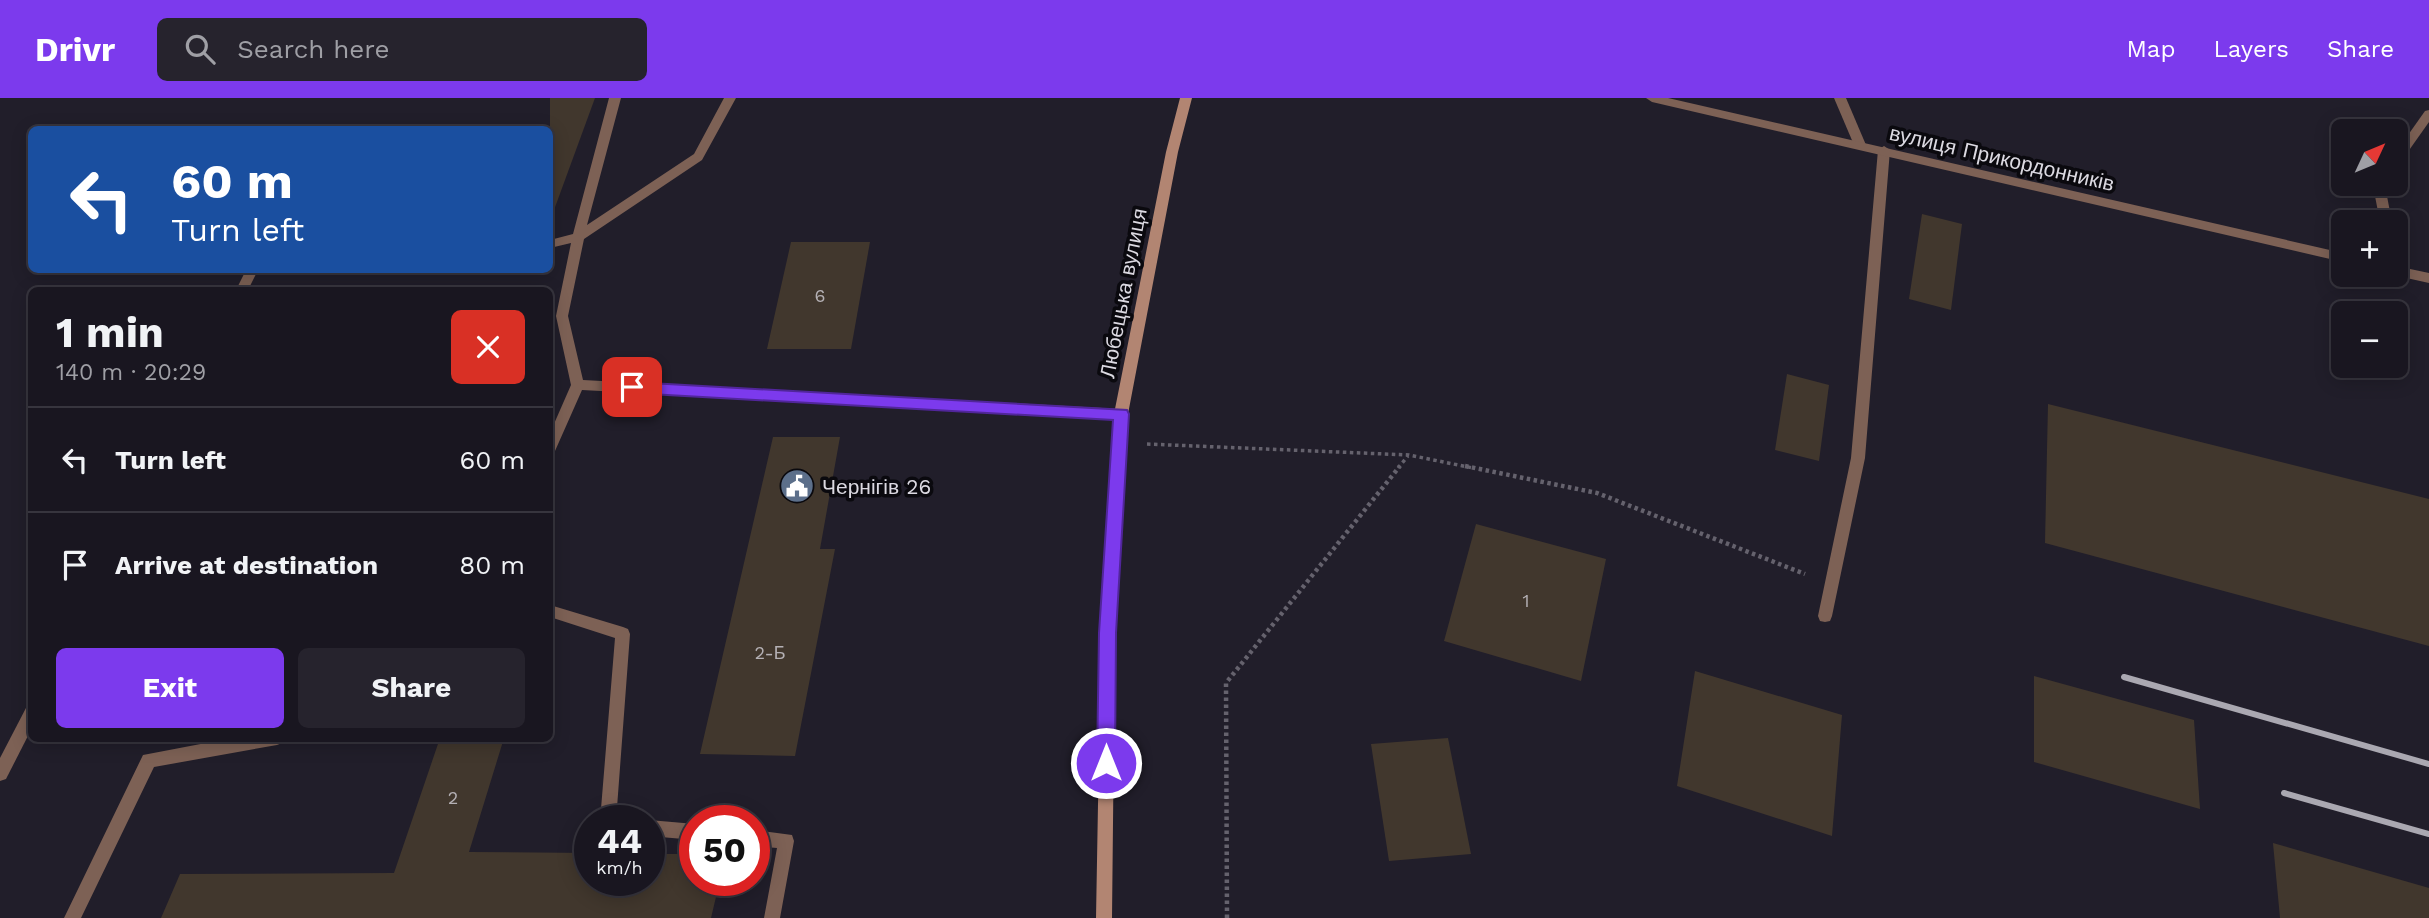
<!DOCTYPE html>
<html lang="en">
<head>
<meta charset="utf-8">
<style>
	:root { --surface:#191620; --page:#26232d; --text:#f1f3f6; --muted:#9f9fa5; --line:#37353e; --accent:#7c3aed }
	body { margin:0; font-family:"Work Sans",sans-serif; background:var(--page); color:var(--text); height:100vh; display:flex; flex-direction:column; font-size:26px; white-space:nowrap }
	* { box-sizing:border-box; margin:0 }
	p { font-size:23px; color:var(--muted) }
	.icon { flex:none; width:38px; height:38px; fill:none; stroke:currentColor; stroke-width:2; stroke-linecap:round; stroke-linejoin:round }
	.map { position:relative; flex:1; overflow:hidden }
	.side { position:absolute; left:28px; top:189px; width:525px; height:455px; display:flex; flex-direction:column; background:var(--surface); border-radius:10px; box-shadow:0 4px 18px #0003,0 0 0 2px var(--line) }
	.side>* { flex:none }
	.guide { position:absolute; left:28px; top:28px; width:525px; height:147px; border-radius:10px; box-shadow:0 4px 18px #0003,0 0 0 2px var(--line); background:#1a4fa0; color:#fff; overflow:hidden }
	.needle { width:46px; rotate:46deg }
	.tools { position:absolute; left:2331px; top:21px; display:grid; gap:14px }
	.tools a { display:grid; place-items:center; width:77px; height:77px; border-radius:10px; background:var(--surface); box-shadow:0 4px 18px #0003,0 0 0 2px var(--line); font-size:35px }
	.speed { position:absolute; left:574px; top:707px; display:flex; gap:14px; font-size:35px; font-weight:700; text-align:center }
	.speed>* { display:grid; place-content:center; width:91px; height:91px; border-radius:50%; background:var(--surface); box-shadow:0 4px 18px #0003,0 0 0 2px var(--line); line-height:1 }
	.speed small { font-size:18px; font-weight:400 }
	.speed .limit { border:10px solid #d22; background:#fff; color:#111 }
	.pin { position:absolute; display:grid; place-items:center; width:60px; height:60px; color:#fff; margin:-30px; border-radius:14px; box-shadow:0 4px 10px #0006 }
	.me { position:absolute; width:77px; margin:-38px; rotate:0deg; stroke-linejoin:round; filter:drop-shadow(0 0 5px #0008) }
	.turn { display:flex; align-items:center; gap:24px; height:147px; padding:0 28px; font-size:32px }
	.turn .icon { width:91px; height:91px; stroke-width:2.5 }
	.turn b { display:block; font-size:49px; line-height:60px }
	.round { display:grid; place-items:center; flex:none; width:74px; height:74px; border-radius:10px; background:var(--page) }
	.overview { display:flex; align-items:center; justify-content:space-between; height:119px; padding:0 28px }
	h1 { font-size:42px; font-weight:700; line-height:52px }
	.button { display:flex; gap:14px; margin-top:auto; padding:14px 28px }
	.button a { flex:1; height:80px; border-radius:10px; background:var(--accent); color:#fff; font-size:28px; font-weight:700; line-height:80px; text-align:center }
	.button a+a { background:var(--page); color:var(--text) }
	ul { padding:0; list-style:none }
	li { display:flex; align-items:center; gap:21px; height:105px; padding:0 28px; border-top:2px solid var(--line) }
	li div { flex:1 }
	li b { display:block; font-size:26px }
	li em { font-style:normal }
	header { display:flex; align-items:center; gap:42px; box-sizing:border-box; height:98px; padding:0 35px; background:var(--accent); color:#fff }
	header strong { font-size:33px }
	nav { display:flex; gap:38px; margin-inline-start:auto; font-size:24px }
	.search { width:490px; height:63px; background:var(--page); display:flex; align-items:center; gap:18px; box-sizing:border-box; padding:0 24px; border-radius:10px; color:var(--muted); font-size:26px }
	.map>svg:first-child { display:block }
</style>
</head>
<body>
<header>
<strong>Drivr</strong>
<div class="search"><svg class="icon" aria-label="search" viewBox="0 0 24 24"><circle cx="10" cy="10" r="6"/><path d="M15 15l6 6"/></svg>Search here</div>
<nav><a>Map</a><a>Layers</a><a>Share</a></nav>
</header>
<div class="map">
<svg width="2429" height="820" viewBox="0 0 2429 820">
	<rect width="100%" height="100%" fill="#211e2a"/>
	<g fill="#41372d">
		<polygon points="550,0 595,0 554,112 550,111"/>
		<polygon points="1922,116 1962,126 1951,212 1909,201"/>
		<polygon points="791,144 870,144 851,251 767,251"/>
		<polygon points="1787,276 1829,287 1819,363 1775,352"/>
		<polygon points="2048,306 2429,401 2429,548 2045,445"/>
		<polygon points="773,339 840,339 820,451 835,451 795,658 700,656"/>
		<polygon points="1476,426 1606,461 1581,583 1444,543"/>
		<polygon points="1695,573 1842,617 1832,738 1677,688"/>
		<polygon points="2034,578 2194,622 2200,711 2034,664"/>
		<polygon points="440,640 504,640 469,754 590,755 590,782 649,782 649,756 695,756 695,782 720,782 711,820 161,820 180,776 394,775"/>
		<polygon points="1448,640 1471,756 1389,763 1371,646"/>
		<polygon points="2273,745 2429,790 2429,820 2280,820"/>
	</g>
	<g fill="none" stroke-linecap="round" stroke-linejoin="round">
		<g stroke="#65626d" stroke-width="3.5" stroke-dasharray="3.5 3.5" stroke-linecap="butt">
			<polyline points="1147,346 1409,357 1473,370"/>
			<polyline points="1398,370 1408,358"/>
		</g>
		<g stroke="#65626d" stroke-width="4.5" stroke-dasharray="3.5 3.5" stroke-linecap="butt">
			<polyline points="1465,368 1597,395 1805,476"/>
			<polyline points="1227,820 1226,585 1400,368"/>
		</g>
		<g fill="#7d6155" fill-rule="evenodd">
			<polygon points="609,0 621,0 587,127 694,56 724,0 736,0 702,62 584,141 568,218 583,282 1121,311 1128,316 1126,320 1121,321 582,292 555,353 550,354 550,335 571,287 556,218 571,145 550,150 550,142 573,136"/>
			<polygon points="1884,48 1890,52 1865,360 1832,518 1830,523 1825,524 1820,523 1818,518 1851,360 1878,52"/>
			<polygon points="246,172 258,172 248,192 236,192"/>
			<polygon points="550,507 623,529 628,531 630,536 616,723 600,723 615,540 550,519"/>
			<polygon points="32,606 32,630 6,681 0,683 0,660 27,608"/>
			<polygon points="232,640 285,640 282,645 277,647 154,669 81,820 64,820 143,657"/>
			<polygon points="649,722 695,726 695,742 649,738"/>
			<polygon points="754,732 792,737 794,743 780,820 764,820 777,750 754,748"/>
		</g>
		<g fill="#7d6155" fill-rule="evenodd">
			<polygon points="1834,0 1846,0 1866,47 1864,50 1856,50 1854,47"/>
			<polygon points="2429,12 2429,24 2400,65 2396,66 2396,54 2425,13"/>
			<polygon points="2378,86 2390,86 2386,93 2392,124 2380,124 2374,93"/>
		</g>
		<g fill="#7d6155" fill-rule="evenodd">
			<polygon points="1646,0 1668,0 2343,155 2343,164 1652,4"/>
			<polygon points="2396,168 2429,175 2429,185 2393,177 2396,177"/>
		</g>
		<polygon fill="#b28572" fill-rule="evenodd" points="1180,0 1192,0 1178,54 1128,316 1115,535 1112,820 1096,820 1101,535 1114,316 1166,54"/>
		<g stroke="#aaa8b1" stroke-width="6">
			<polyline points="2124,579 2429,666"/>
			<polyline points="2284,695 2429,736"/>
		</g>
	</g>
	<polygon fill="#7c3aed" stroke="#51269a" stroke-width="2" points="632,284 1127,312 1129,316 1116,535 1115,665 1112,671 1106,673 1100,671 1097,665 1099,535 1113,322 632,295 625,289"/>
	<defs>
		<g id="civic-disc" transform="scale(1.75)"><circle r="9.5" fill="#5c6f8a" stroke="#0a090e"/><path d="M-.6-6.5H3V-4.5H.6V-3L4-1V1h2V6H-6V1h2V-1L-.6-3ZM-1.2 2.5V6h2.4V2.5Z" fill="#fff"/></g>
	</defs>
	<g fill-rule="evenodd">
		<use href="#civic-disc" x="797" y="388"/>
	</g>
	<g text-anchor="middle" dominant-baseline="central" stroke-width="7" stroke-linejoin="round" paint-order="stroke">
		<g font-size="18" fill="#b4b0b4">
			<text x="820" y="197">6</text>
			<text x="1526" y="502">1</text>
			<text x="770" y="554">2-Б</text>
			<text x="453" y="699">2</text>
		</g>
		<g font-size="21" fill="#dbd9e1" stroke="#0a090e">
			<text transform="translate(2002 60) rotate(13)">вулиця Прикордонників</text>
			<text transform="translate(1123 195) rotate(-79)">Любецька вулиця</text>
		</g>
		<g font-size="21" fill="#dbd9e1" stroke="#0a090e" text-anchor="start">
			<text x="822" y="388">Чернігів 26</text>
		</g>
	</g>
</svg>
<div class="tools">
<a><svg class="needle" viewBox="-14 -14 28 28"><path d="M0-13l5 13h-10z" fill="#e53935"/><path d="M0 13l5-13h-10z" fill="#9f9fa5"/></svg></a>
<a>+</a>
<a>−</a>
</div>
<div class="speed"><div>44<small>km/h</small></div><div class="limit">50</div></div>
<div class="pin" style="left:632px;top:289px;background:#d93025"><svg class="icon" aria-label="arrive" viewBox="0 0 24 24"><path d="M6 21V4h12l-3 4 3 4H6"/></svg></div>
<svg class="me" style="left:1106px;top:665px" viewBox="-20 -20 40 40"><circle r="17" fill="#7c3aed" stroke="#fff" stroke-width="3"/><path d="M0-11L8 9 0 5-8 9z" fill="#fff"/></svg>
<div class="guide">
<div class="turn"><svg class="icon" aria-label="left" viewBox="0 0 24 24"><path d="M17 20v-9H6M10 6l-5 5 5 5"/></svg><div><b>60 m</b>Turn left</div></div>
</div>
<section class="side">
<div class="overview"><div><h1>1 min</h1><p>140 m · 20:29</p></div><a class="round" style="background:#d93025;color:#fff"><svg class="icon" aria-label="close" viewBox="0 0 24 24"><path d="M6 6l12 12M18 6L6 18"/></svg></a></div>
<ul>
<li><svg class="icon" aria-label="left" viewBox="0 0 24 24"><path d="M17 20v-9H6M10 6l-5 5 5 5"/></svg><div><b>Turn left</b></div><em>60 m</em></li>
<li><svg class="icon" aria-label="arrive" viewBox="0 0 24 24"><path d="M6 21V4h12l-3 4 3 4H6"/></svg><div><b>Arrive at destination</b></div><em>80 m</em></li>
</ul>
<div class="button"><a>Exit</a><a>Share</a></div>
</section>
</div>
</body>
</html>
